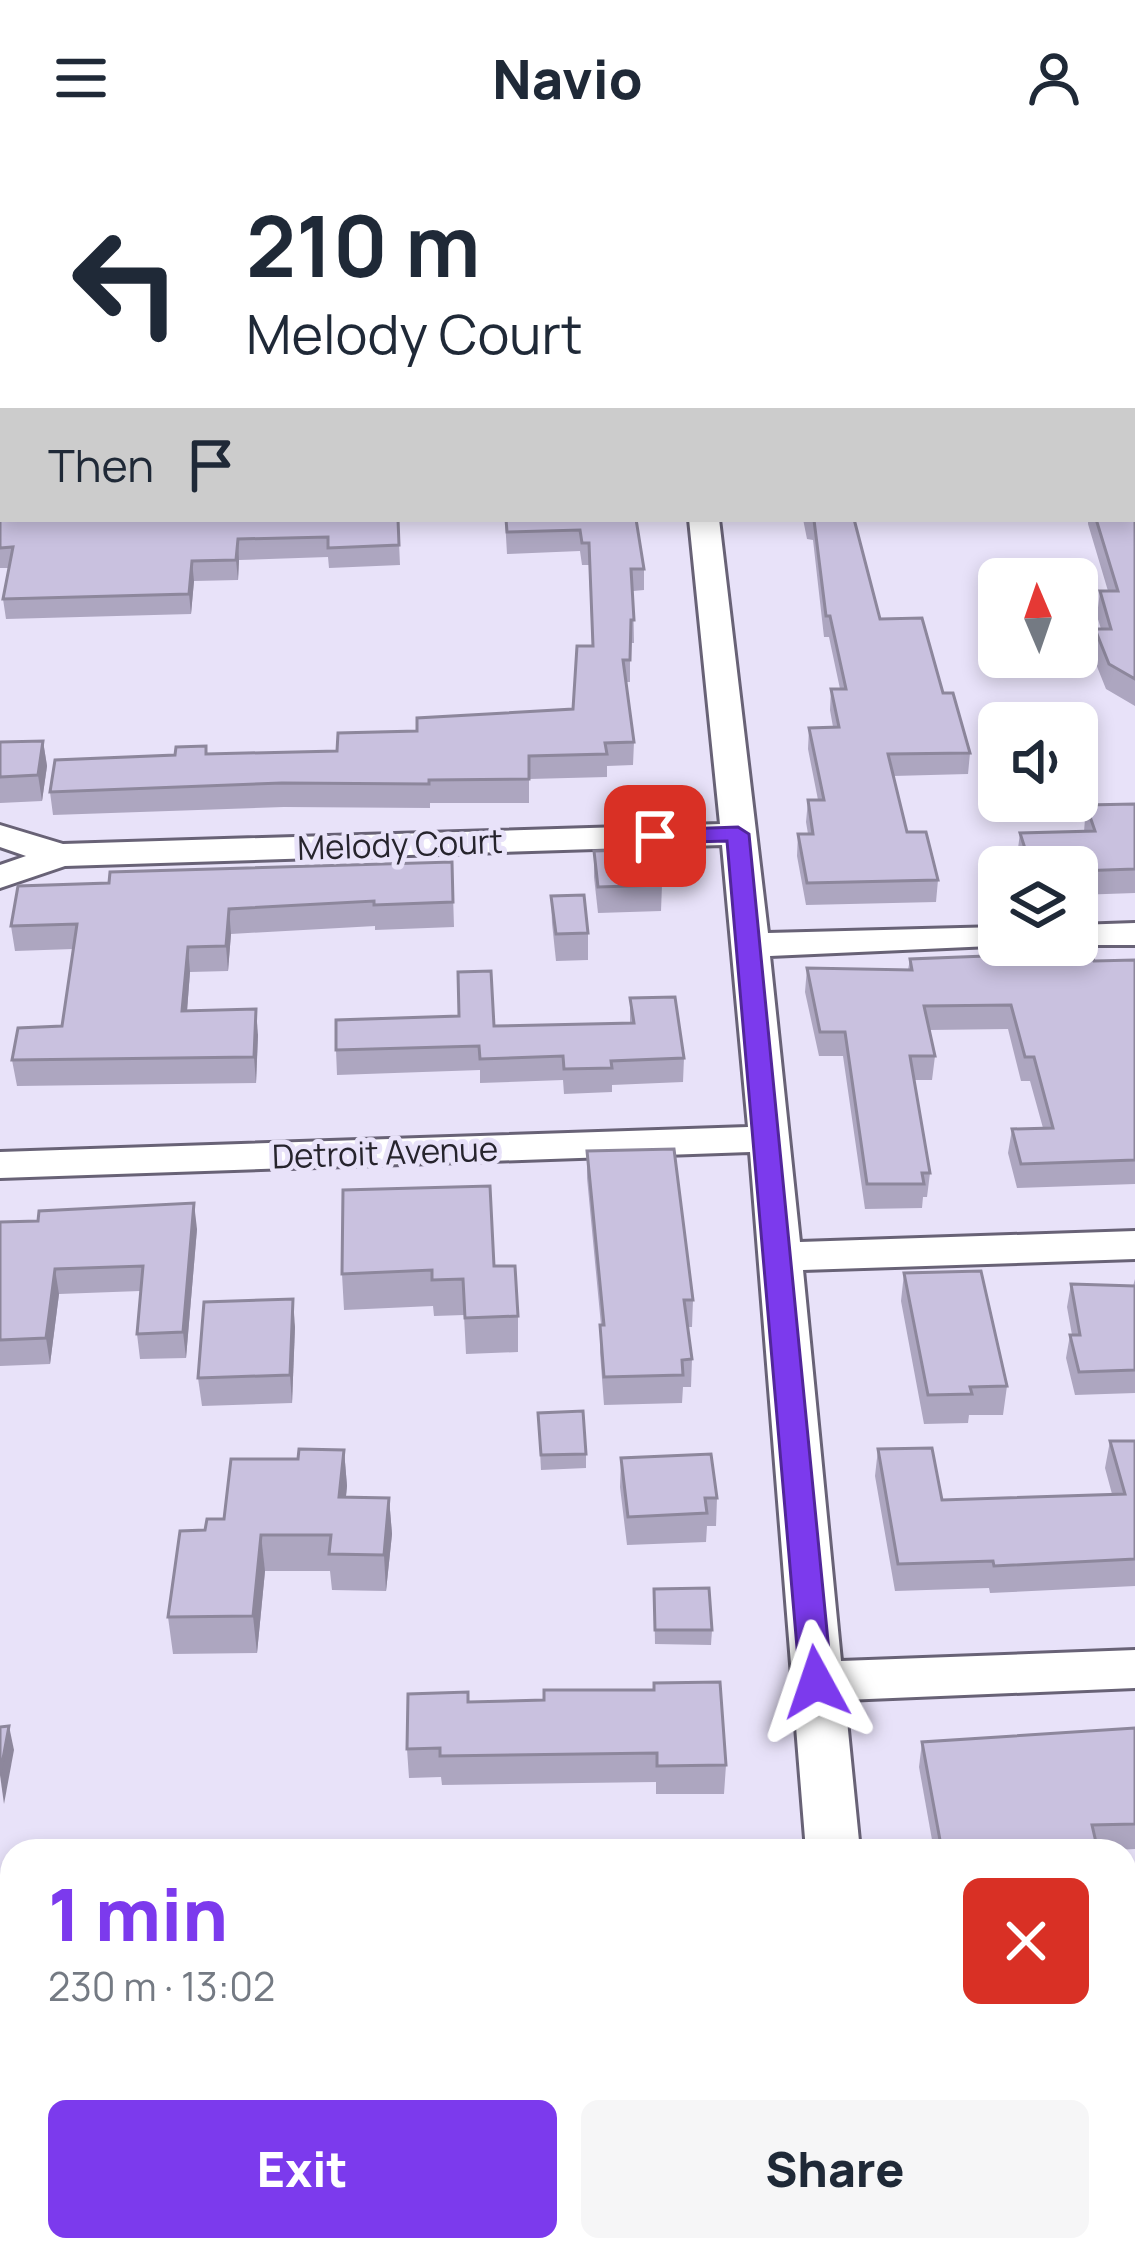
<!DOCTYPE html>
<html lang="en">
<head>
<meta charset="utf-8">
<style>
	:root { --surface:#fff; --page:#f6f6f7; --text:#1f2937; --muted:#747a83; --accent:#7c3aed }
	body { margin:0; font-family:Manrope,sans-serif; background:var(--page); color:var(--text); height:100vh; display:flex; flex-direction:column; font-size:45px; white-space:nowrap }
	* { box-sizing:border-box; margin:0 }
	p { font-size:39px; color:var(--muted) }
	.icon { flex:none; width:66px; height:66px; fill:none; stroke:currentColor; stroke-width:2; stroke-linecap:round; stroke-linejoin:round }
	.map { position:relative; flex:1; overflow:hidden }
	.panel { position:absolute; left:0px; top:1683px; width:1137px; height:423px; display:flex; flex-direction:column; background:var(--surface); border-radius:36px 36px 0 0; box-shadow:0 6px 18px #0003 }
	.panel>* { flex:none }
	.guide { position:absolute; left:0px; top:0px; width:1137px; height:366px; box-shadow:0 6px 18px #0003; background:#fff; color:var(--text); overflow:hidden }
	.needle { width:78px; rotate:358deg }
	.tools { position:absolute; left:978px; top:402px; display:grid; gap:24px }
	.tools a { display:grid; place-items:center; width:120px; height:120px; border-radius:18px; background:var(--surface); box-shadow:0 6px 18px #0003; font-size:60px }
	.pin { position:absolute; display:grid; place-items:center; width:102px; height:102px; color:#fff; margin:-51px; border-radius:24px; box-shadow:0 6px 18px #0006 }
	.me { position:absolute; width:132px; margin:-66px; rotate:355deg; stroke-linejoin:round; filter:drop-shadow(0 0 9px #0008) }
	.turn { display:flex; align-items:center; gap:42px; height:252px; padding:0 48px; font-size:54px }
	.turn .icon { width:156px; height:156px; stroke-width:2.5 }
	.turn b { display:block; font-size:84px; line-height:102px }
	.then { display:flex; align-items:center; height:114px; padding:0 48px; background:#0003; gap:24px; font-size:45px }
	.round { display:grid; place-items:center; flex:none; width:126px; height:126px; border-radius:18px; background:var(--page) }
	.headline { display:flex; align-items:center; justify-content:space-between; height:204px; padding:0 48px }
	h1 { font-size:72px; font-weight:800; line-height:90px; color:var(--accent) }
	.primary-button { display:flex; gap:24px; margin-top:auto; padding:24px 48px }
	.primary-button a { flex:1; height:138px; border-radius:18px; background:var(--accent); color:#fff; font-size:48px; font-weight:800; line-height:138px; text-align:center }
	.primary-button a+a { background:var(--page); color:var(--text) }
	header { display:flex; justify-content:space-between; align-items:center; height:156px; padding:0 48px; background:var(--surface); font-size:54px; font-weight:800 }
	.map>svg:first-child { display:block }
</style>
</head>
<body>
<header><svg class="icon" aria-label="menu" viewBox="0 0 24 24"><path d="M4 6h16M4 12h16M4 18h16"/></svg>Navio<svg class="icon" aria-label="person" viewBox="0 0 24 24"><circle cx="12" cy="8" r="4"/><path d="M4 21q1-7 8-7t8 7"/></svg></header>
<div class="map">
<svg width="1135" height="2105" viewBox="0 0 1135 2105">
	<rect width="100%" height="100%" fill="#e8e2f9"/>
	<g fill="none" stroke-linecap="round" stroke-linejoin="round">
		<g stroke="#686276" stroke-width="6">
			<g id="minor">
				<rect x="0" y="321" width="3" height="18"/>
				<rect x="1134" y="324" width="1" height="18"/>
				<polygon points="689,363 719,363 768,777 999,771 999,789 1013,789 770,800 800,1086 1135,1075 1135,1103 803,1114 841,1505 1135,1494 1135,1532 845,1544 860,1695 806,1695 750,996 0,1022 0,996 748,971 722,689 65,710 0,732 0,709 26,700 0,691 0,669 63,688 720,668"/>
				<polygon points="1135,767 1135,789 1069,789 1077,789 1077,769"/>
				<polygon points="12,1768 12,1816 0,1817 0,1769"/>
				<polygon points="841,2094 903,2094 904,2105 842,2105"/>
			</g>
		</g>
		<use href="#minor" fill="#fff" fill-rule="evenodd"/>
	</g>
	<g fill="#ada6c0">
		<polygon points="0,0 199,0 200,3 3,3 3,299 0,299"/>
		<polygon points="668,0 774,0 775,3 668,3"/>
		<polygon points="1109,0 1135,0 1135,46 1134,3 1110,3"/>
		<polygon points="1135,346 1135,550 1106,533 1092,498 1095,473 1101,473 1097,460 1100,435 1108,435 1088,368 1088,363 1134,363"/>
		<polygon points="0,358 398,363 400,409 329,412 328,401 239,404 238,424 194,425 191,458 6,463 3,443 9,412 0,412"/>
		<polygon points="505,363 636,363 644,413 644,434 633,435 634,487 630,487 630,526 626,526 634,586 633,609 607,610 607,621 529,623 529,647 430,647 430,652 284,651 53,659 50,636 206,590 207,598 337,595 417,575 573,553 592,490 589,409 582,409 580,395 507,398"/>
		<polygon points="803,363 854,363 880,463 943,537 970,597 968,618 893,620 907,676 938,724 936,746 806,749 797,700 798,678 808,678 806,666 808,644 818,644 808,593 809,572 833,571 830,554 831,533 840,533 829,481 824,481 813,384 807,383"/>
		<polygon points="43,585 47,610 42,645 0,647 0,586"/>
		<polygon points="1135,648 1135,737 1077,739 1077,711 1021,711 1017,700 1020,677 1084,676 1086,649"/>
		<polygon points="594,695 662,729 661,755 598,757 594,721"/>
		<polygon points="452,706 454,771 375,774 375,770 231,778 228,815 190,816 187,855 258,879 256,927 17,930 12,904 62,870 73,793 15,795 11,770 109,727"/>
		<polygon points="551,740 588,777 588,804 556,805 552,767"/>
		<polygon points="910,803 1094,805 1135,804 1135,1028 1017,1032 1008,997 1012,973 1043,972 1030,925 1021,925 1008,873 929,874 935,900 932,924 914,924 930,1017 927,1041 923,1041 922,1052 865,1053 843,900 819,900 805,836 807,812 908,814"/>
		<polygon points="630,842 684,902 683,926 612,929 612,936 564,938 563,924 480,927 480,914 337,919 336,894 459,860 494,870 630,867"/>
		<polygon points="587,995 693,1144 692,1171 688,1171 692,1203 691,1231 683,1231 682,1247 604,1249 600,1196 601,1169 587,1022"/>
		<polygon points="0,1066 197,1073 186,1202 140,1203 137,1178 140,1135 59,1138 50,1208 0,1210"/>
		<polygon points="494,1110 518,1160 518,1196 466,1198 464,1159 434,1160 433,1150 344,1154 342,1118"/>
		<polygon points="904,1117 1007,1230 1003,1259 969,1259 968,1267 924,1268 901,1145"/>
		<polygon points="1135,1123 1135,1237 1075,1239 1066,1202 1070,1179 1072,1179 1067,1151 1071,1128 1133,1130"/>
		<polygon points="295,1171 292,1247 202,1250 198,1222"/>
		<polygon points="538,1257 586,1298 586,1312 541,1314"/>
		<polygon points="1110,1285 1135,1285 1135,1430 990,1437 989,1432 895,1435 875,1320 878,1293 942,1344 1112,1338 1105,1312"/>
		<polygon points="344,1294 347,1330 346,1341 389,1342 392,1378 386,1435 332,1434 330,1415 265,1415 257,1497 173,1498 168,1461 205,1374 224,1363 298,1303"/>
		<polygon points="621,1302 717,1342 716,1370 707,1370 706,1386 627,1389 620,1331"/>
		<polygon points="654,1433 712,1474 711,1489 655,1488"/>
		<polygon points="468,1546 726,1609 724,1638 656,1638 656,1626 442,1629 441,1621 409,1622 407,1593"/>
		<polygon points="1135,1572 1135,1693 1098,1695 934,1695 919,1611 922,1586"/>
		<polygon points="12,1895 12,2010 2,2010 0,2002 0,1953"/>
		<rect x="1125" y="1942" width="10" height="82"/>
		<polygon points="1023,2094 1120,2094 1122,2105 1025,2105"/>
	</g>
	<g fill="#8d879c">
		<polygon points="238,383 239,404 238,424 236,404"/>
		<polygon points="192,405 194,425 191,458 189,438"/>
		<polygon points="43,585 47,610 42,645 38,619"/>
		<polygon points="229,753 231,778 228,815 226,790"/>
		<polygon points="188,791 190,816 185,881 182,855"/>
		<polygon points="256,853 258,879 256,927 254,901"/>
		<polygon points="194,1047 197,1073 186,1202 183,1176"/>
		<polygon points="55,1113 59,1138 50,1208 46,1182"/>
		<polygon points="293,1143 295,1171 292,1247 290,1219"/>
		<polygon points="344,1294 347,1330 342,1377 339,1341"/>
		<polygon points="389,1342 392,1378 386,1435 384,1399"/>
		<polygon points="261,1379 265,1415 257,1497 253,1460"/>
		<polygon points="9,1570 14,1594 4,1648 0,1619"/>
	</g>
	<g fill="#c9c1df" stroke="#8d879c" stroke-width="3">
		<polygon points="0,0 196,0 195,3 3,3 3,32 0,20"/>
		<polygon points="274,0 487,0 488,3 274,3"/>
		<rect x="549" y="0" width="91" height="3"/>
		<polygon points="733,0 774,0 775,3 734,3"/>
		<polygon points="860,0 1056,0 1057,3 861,3"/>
		<polygon points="3,39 3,159 0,145 0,40"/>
		<polygon points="3,165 3,275 0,275 0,166"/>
		<polygon points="1134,346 1135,346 1135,523 1109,508 1095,473 1111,473 1100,435 1118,435 1096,363 1134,363"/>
		<polygon points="0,358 3,358 3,363 398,363 399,389 328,392 328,381 238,383 236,404 192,405 189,438 3,443 13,391 0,392"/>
		<polygon points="506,363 636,363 644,413 631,413 634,464 631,464 630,504 623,504 634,586 605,587 607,598 529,600 529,623 429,624 429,628 282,627 50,636 55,604 175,599 176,591 206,590 206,598 337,595 338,577 417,575 417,562 573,553 577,490 593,490 589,387 582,387 580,374 507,376"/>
		<polygon points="854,363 880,463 922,462 943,537 953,537 970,597 888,598 907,676 926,676 938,724 807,727 798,678 813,678 808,644 824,644 809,572 839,571 831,533 846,533 830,460 826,460 814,364 809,363"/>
		<polygon points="43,585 38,619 0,621 0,586"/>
		<polygon points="1135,648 1135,713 1077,715 1077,711 1031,711 1020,677 1095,675 1086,649"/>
		<polygon points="657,693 662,729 598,731 594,695"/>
		<polygon points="452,706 453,746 374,749 374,745 229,753 226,790 188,791 182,855 256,853 254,901 12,904 18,872 62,870 77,768 11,770 18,730 109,727 110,716"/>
		<polygon points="584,739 588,777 556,778 551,740"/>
		<polygon points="1091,796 1094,805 1135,804 1135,1004 1021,1008 1012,973 1053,972 1034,901 1025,901 1011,849 924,850 935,900 910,900 930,1017 922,1017 924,1028 867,1028 845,876 820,876 807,812 912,814 910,803"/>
		<polygon points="491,815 494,870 634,867 630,842 675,841 684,902 611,905 612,912 564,913 563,900 480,903 479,890 336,894 336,864 459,860 458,816"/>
		<polygon points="674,993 693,1144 684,1144 692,1203 682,1204 683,1219 604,1221 600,1169 604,1169 587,995"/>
		<polygon points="490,1030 494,1110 515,1110 518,1160 465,1162 463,1123 432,1124 432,1114 342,1118 343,1034"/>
		<polygon points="194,1047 183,1176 137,1178 143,1110 55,1113 46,1182 0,1184 0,1066 38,1065 39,1055"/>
		<polygon points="981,1115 1007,1230 970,1231 972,1238 928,1239 904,1117"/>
		<polygon points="1071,1128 1135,1130 1135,1214 1079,1216 1070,1179 1080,1179"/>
		<polygon points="293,1143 290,1219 198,1222 204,1146"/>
		<polygon points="583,1255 586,1298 541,1299 538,1257"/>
		<polygon points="1110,1285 1135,1285 1135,1403 994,1410 993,1405 898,1408 878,1293 932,1292 942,1344 1125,1338"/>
		<polygon points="299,1293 344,1294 339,1341 389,1342 384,1399 329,1398 331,1379 261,1379 253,1460 168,1461 180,1375 205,1374 207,1363 224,1363 231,1303 298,1303"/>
		<polygon points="711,1298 717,1342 705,1342 707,1357 628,1361 621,1302"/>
		<polygon points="709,1432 712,1474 655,1474 654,1433"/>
		<polygon points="720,1526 726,1609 657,1610 657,1597 440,1600 440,1592 407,1593 408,1538 468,1536 468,1546 544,1544 544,1534 654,1534 654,1527"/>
		<polygon points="9,1570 0,1619 0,1571"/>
		<polygon points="1135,1572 1135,1668 1092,1669 1098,1695 942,1695 922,1586"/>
		<polygon points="10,1895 12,1895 12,1982 0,1982 0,1953"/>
		<rect x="1125" y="1942" width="10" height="54"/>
		<polygon points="1034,2094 1120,2094 1122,2105 1036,2105"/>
		<polygon points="136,2097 135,2105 76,2105 77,2098"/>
	</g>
	<polygon fill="#7c3aed" stroke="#51269a" stroke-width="3" points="738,671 749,678 832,1526 828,1535 816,1539 804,1535 800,1526 727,685 655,687 644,680 655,674"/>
	<g text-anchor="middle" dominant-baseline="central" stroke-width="10" stroke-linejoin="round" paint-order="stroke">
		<g font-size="33" fill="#26242d" stroke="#e8e2f9">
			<text transform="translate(400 688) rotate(-2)">Melody Court</text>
			<text transform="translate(385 996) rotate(-2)">Detroit Avenue</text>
		</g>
	</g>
</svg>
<div class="tools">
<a><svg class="needle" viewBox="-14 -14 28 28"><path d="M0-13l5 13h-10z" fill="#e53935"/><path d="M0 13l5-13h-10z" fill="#747a83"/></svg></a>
<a><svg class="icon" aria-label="sound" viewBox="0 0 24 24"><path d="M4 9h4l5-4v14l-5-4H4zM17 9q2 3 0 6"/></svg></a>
<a><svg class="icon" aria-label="layers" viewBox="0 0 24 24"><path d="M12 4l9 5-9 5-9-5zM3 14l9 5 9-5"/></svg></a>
</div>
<div class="pin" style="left:655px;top:680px;background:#d93025"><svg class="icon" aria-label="arrive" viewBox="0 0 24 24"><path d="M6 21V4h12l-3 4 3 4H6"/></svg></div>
<svg class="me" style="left:816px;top:1526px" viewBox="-20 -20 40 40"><path d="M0-17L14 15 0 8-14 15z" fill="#7c3aed" stroke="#fff" stroke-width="4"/></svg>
<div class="guide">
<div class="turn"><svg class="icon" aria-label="left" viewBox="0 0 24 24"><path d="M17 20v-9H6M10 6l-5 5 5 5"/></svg><div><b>210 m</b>Melody Court</div></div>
<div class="then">Then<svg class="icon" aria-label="arrive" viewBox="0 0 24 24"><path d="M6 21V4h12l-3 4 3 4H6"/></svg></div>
</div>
<section class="panel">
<div class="headline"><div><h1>1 min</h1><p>230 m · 13:02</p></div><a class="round" style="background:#d93025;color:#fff"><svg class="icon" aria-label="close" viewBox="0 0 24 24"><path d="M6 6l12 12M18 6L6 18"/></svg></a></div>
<div class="primary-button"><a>Exit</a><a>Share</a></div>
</section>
</div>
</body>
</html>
